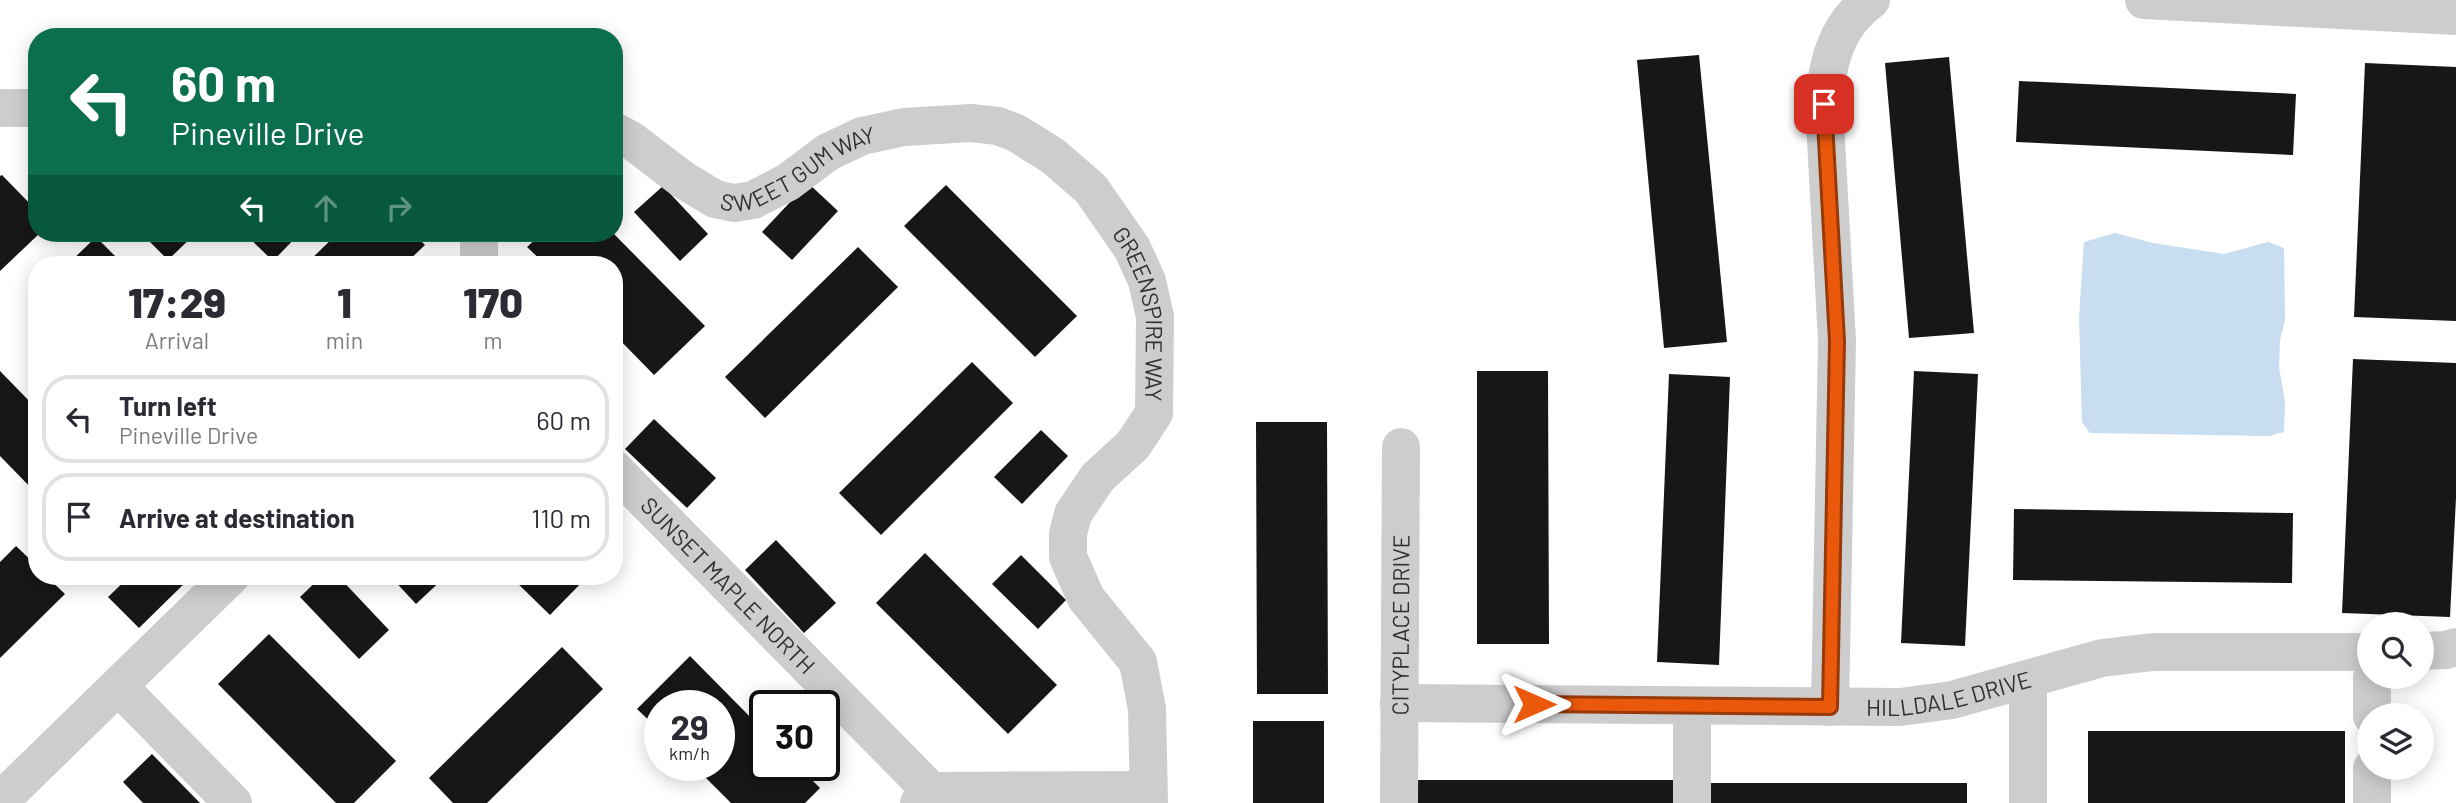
<!DOCTYPE html>
<html lang="en">
<head>
<meta charset="utf-8">
<style>
	:root { --surface:#fff; --page:#f2f2f3; --text:#2b2b33; --muted:#7c7c81; --line:#e1e1e2 }
	body { margin:0; font-family:Barlow,sans-serif; background:var(--page); color:var(--text); height:100vh; display:flex; flex-direction:column; font-size:26px; white-space:nowrap }
	* { box-sizing:border-box; margin:0 }
	p { font-size:23px; color:var(--muted) }
	.icon { flex:none; width:38px; height:38px; fill:none; stroke:currentColor; stroke-width:2; stroke-linecap:round; stroke-linejoin:round }
	.map { position:relative; flex:1; overflow:hidden }
	.details { position:absolute; left:28px; top:256px; width:595px; height:329px; display:flex; flex-direction:column; background:var(--surface); border-radius:28px; box-shadow:0 4px 18px #0003 }
	.details>* { flex:none }
	.top-card { position:absolute; left:28px; top:28px; width:595px; height:214px; border-radius:28px; box-shadow:0 4px 18px #0003; background:#0b6e4f; color:#fff; overflow:hidden }
	.fabs { position:absolute; left:2357px; top:612px; display:grid; gap:14px }
	.fabs a { display:grid; place-items:center; width:77px; height:77px; border-radius:50%; background:var(--surface); box-shadow:0 4px 18px #0003; font-size:35px }
	.speed { position:absolute; left:644px; top:690px; display:flex; gap:14px; font-size:35px; font-weight:700; text-align:center }
	.speed>* { display:grid; place-content:center; width:91px; height:91px; border-radius:50%; background:var(--surface); box-shadow:0 4px 18px #0003; line-height:1 }
	.speed small { font-size:18px; font-weight:400 }
	.speed .limit { border:4px solid #111; border-radius:10px; background:#fff; color:#111 }
	.pin { position:absolute; display:grid; place-items:center; width:60px; height:60px; color:#fff; margin:-30px; border-radius:14px; box-shadow:0 4px 10px #0006 }
	.me { position:absolute; width:77px; margin:-38px; rotate:90deg; stroke-linejoin:round; filter:drop-shadow(0 0 5px #0008) }
	.turn { display:flex; align-items:center; gap:24px; height:147px; padding:0 28px; font-size:32px }
	.turn .icon { width:91px; height:91px; stroke-width:2.5 }
	.turn b { display:block; font-size:49px; line-height:60px }
	.lanes { display:flex; align-items:center; height:66px; padding:0 28px; background:#0003; justify-content:center; gap:35px; direction:ltr }
	.lanes .off { opacity:.35 }
	.eta { display:flex; justify-content:space-evenly; align-items:center; height:119px; text-align:center }
	.eta b { font-size:42px; font-weight:800; line-height:49px }
	ul { padding:0; list-style:none }
	li { display:flex; align-items:center; gap:21px; height:88px; margin:0 14px 10px; padding:0 14px; border:4px solid var(--line); border-radius:28px }
	li div { flex:1 }
	li b { display:block; font-size:26px }
	li em { font-style:normal }
	.map>svg:first-child { display:block }
</style>
</head>
<body>
<div class="map">
<svg width="2456" height="803" viewBox="0 0 2456 803">
	<rect width="100%" height="100%" fill="#fff"/>
	<polygon fill="#c8ddef" points="2115,233 2153,243 2224,254 2268,242 2284,248 2285,320 2280,340 2279,367 2285,402 2284,432 2269,436 2090,433 2082,422 2079,317 2084,242"/>
	<g fill="#171717">
		<polygon points="1699,55 1727,342 1664,348 1637,60"/>
		<polygon points="1949,57 1974,333 1909,338 1885,63"/>
		<polygon points="2365,63 2456,67 2456,321 2354,317"/>
		<polygon points="2019,81 2296,94 2293,155 2016,142"/>
		<polygon points="2,175 37,211 37,233 40,233 0,271 0,176"/>
		<polygon points="808,183 838,211 792,260 762,232"/>
		<polygon points="946,185 1077,316 1035,357 904,226"/>
		<polygon points="663,186 708,234 680,261 634,212"/>
		<polygon points="141,233 196,233 168,260"/>
		<polygon points="244,233 300,233 273,261"/>
		<polygon points="338,233 413,233 425,245 405,264 306,264"/>
		<polygon points="542,233 613,233 705,326 654,375 614,334 614,264 545,264 527,247"/>
		<polygon points="96,237 123,264 68,264"/>
		<polygon points="858,247 898,287 765,418 725,377"/>
		<polygon points="2353,359 2456,363 2456,498 2450,617 2342,613"/>
		<polygon points="972,362 1013,403 881,535 839,493"/>
		<polygon points="0,371 37,409 37,494 0,456"/>
		<polygon points="1477,371 1548,371 1549,644 1477,644"/>
		<polygon points="1914,371 1978,374 1965,646 1901,643"/>
		<polygon points="1669,374 1730,377 1719,665 1657,662"/>
		<polygon points="654,419 716,478 687,508 625,449"/>
		<polygon points="1256,422 1327,422 1328,694 1257,694"/>
		<polygon points="1041,430 1068,456 1022,504 994,477"/>
		<polygon points="2014,509 2293,513 2292,583 2013,580"/>
		<polygon points="776,540 836,603 804,633 745,570"/>
		<polygon points="16,546 37,566 37,576 46,576 65,594 0,658 0,562"/>
		<polygon points="925,553 1057,685 1008,734 876,603"/>
		<polygon points="1021,555 1066,600 1038,629 992,584"/>
		<polygon points="130,576 192,576 139,628 108,597"/>
		<polygon points="322,576 338,576 389,630 359,659 300,597"/>
		<polygon points="390,576 446,576 416,604"/>
		<polygon points="510,576 588,576 550,615"/>
		<polygon points="269,634 396,761 354,803 336,803 218,684"/>
		<polygon points="562,647 603,689 487,803 453,803 429,778"/>
		<polygon points="690,656 765,732 765,765 797,765 820,788 805,803 731,803 693,765 719,765 719,705 660,705 660,731 637,709"/>
		<rect x="1253" y="721" width="71" height="82"/>
		<rect x="2088" y="731" width="257" height="72"/>
		<polygon points="152,754 200,803 143,803 123,782"/>
		<rect x="1416" y="780" width="258" height="23"/>
		<rect x="1710" y="783" width="257" height="20"/>
	</g>
	<g fill="none" stroke-linecap="round" stroke-linejoin="round">
		<g stroke="#cdcdcd" stroke-width="38">
			<polyline points="2144,0 2456,16"/>
			<polyline points="0,108 37,108"/>
			<path id="s1" d="M614,131L631,140L682,179L715,199L734,203L753,200L788,182L828,152L862,136L904,127L971,123L998,126L1016,133L1053,156L1091,189L1132,248L1147,281L1155,317L1154,413L1133,445L1098,477L1073,514L1068,534V557L1086,598L1138,662L1147,709L1149,803"/>
			<polyline points="479,264 479,233"/>
			<path id="s2" d="M614,469L931,791"/>
			<polyline points="2422,651 2446,650 2456,647"/>
			<polyline points="2372,677 2372,716"/>
			<polyline points="119,687 233,803"/>
			<path id="s3" d="M1399,703L1900,707L1952,700L2102,658L2153,652H2370"/>
			<path d="M1830,707L1837,341L1824,104C1827,63 1836,25 1871,0"/>
			<polyline points="2372,768 2372,803"/>
			<polyline points="0,801 231,576"/>
			<polyline points="919,803 931,791 1148,790"/>
			<path id="s4" d="M1399,803L1401,447"/>
			<polyline points="1692,803 1692,706"/>
			<polyline points="2028,803 2028,679"/>
		</g>
	</g>
	<g fill="none" stroke-linecap="round" stroke-linejoin="round">
		<g stroke="#983908" stroke-width="18">
			<polyline id="route" points="1534,704 1830,707 1837,341 1824,104"/>
		</g>
		<use href="#route" stroke="#ea580c" stroke-width="12"/>
	</g>
	<g text-anchor="middle" dominant-baseline="central" stroke-width="7" stroke-linejoin="round" paint-order="stroke">
		<g font-size="23" fill="#303030" stroke="#fff">
			<text stroke="none"><textPath href="#s1" startOffset="214">SWEET GUM WAY</textPath></text>
			<text stroke="none"><textPath href="#s1" startOffset="677">GREENSPIRE WAY</textPath></text>
			<text stroke="none"><textPath href="#s2" startOffset="163">SUNSET MAPLE NORTH</textPath></text>
			<text stroke="none"><textPath href="#s4" startOffset="178">CITYPLACE DRIVE</textPath></text>
			<text stroke="none"><textPath href="#s3" startOffset="551">HILLDALE DRIVE</textPath></text>
		</g>
	</g>
</svg>
<div class="fabs">
<a><svg class="icon" aria-label="search" viewBox="0 0 24 24"><circle cx="10" cy="10" r="6"/><path d="M15 15l6 6"/></svg></a>
<a><svg class="icon" aria-label="layers" viewBox="0 0 24 24"><path d="M12 4l9 5-9 5-9-5zM3 14l9 5 9-5"/></svg></a>
</div>
<div class="speed"><div>29<small>km/h</small></div><div class="limit">30</div></div>
<div class="pin" style="left:1824px;top:104px;background:#d93025"><svg class="icon" aria-label="arrive" viewBox="0 0 24 24"><path d="M6 21V4h12l-3 4 3 4H6"/></svg></div>
<svg class="me" style="left:1534px;top:704px" viewBox="-20 -20 40 40"><path d="M0-17L14 15 0 8-14 15z" fill="#ea580c" stroke="#fff" stroke-width="4"/></svg>
<div class="top-card">
<div class="turn"><svg class="icon" aria-label="left" viewBox="0 0 24 24"><path d="M17 20v-9H6M10 6l-5 5 5 5"/></svg><div><b>60 m</b>Pineville Drive</div></div>
<div class="lanes"><svg class="icon" aria-label="left" viewBox="0 0 24 24"><path d="M17 20v-9H6M10 6l-5 5 5 5"/></svg><svg class="icon off" aria-label="ahead" viewBox="0 0 24 24"><path d="M12 20V5M6 11l6-6 6 6"/></svg><svg class="icon off" aria-label="right" viewBox="0 0 24 24"><path d="M7 20v-9h11M14 6l5 5-5 5"/></svg></div>
</div>
<section class="details">
<div class="eta">
<div><b>17:29</b><p>Arrival</p></div>
<div><b>1</b><p>min</p></div>
<div><b>170</b><p>m</p></div>
</div>
<ul>
<li><svg class="icon" aria-label="left" viewBox="0 0 24 24"><path d="M17 20v-9H6M10 6l-5 5 5 5"/></svg><div><b>Turn left</b><p>Pineville Drive</p></div><em>60 m</em></li>
<li><svg class="icon" aria-label="arrive" viewBox="0 0 24 24"><path d="M6 21V4h12l-3 4 3 4H6"/></svg><div><b>Arrive at destination</b></div><em>110 m</em></li>
</ul>
</section>
</div>
</body>
</html>
